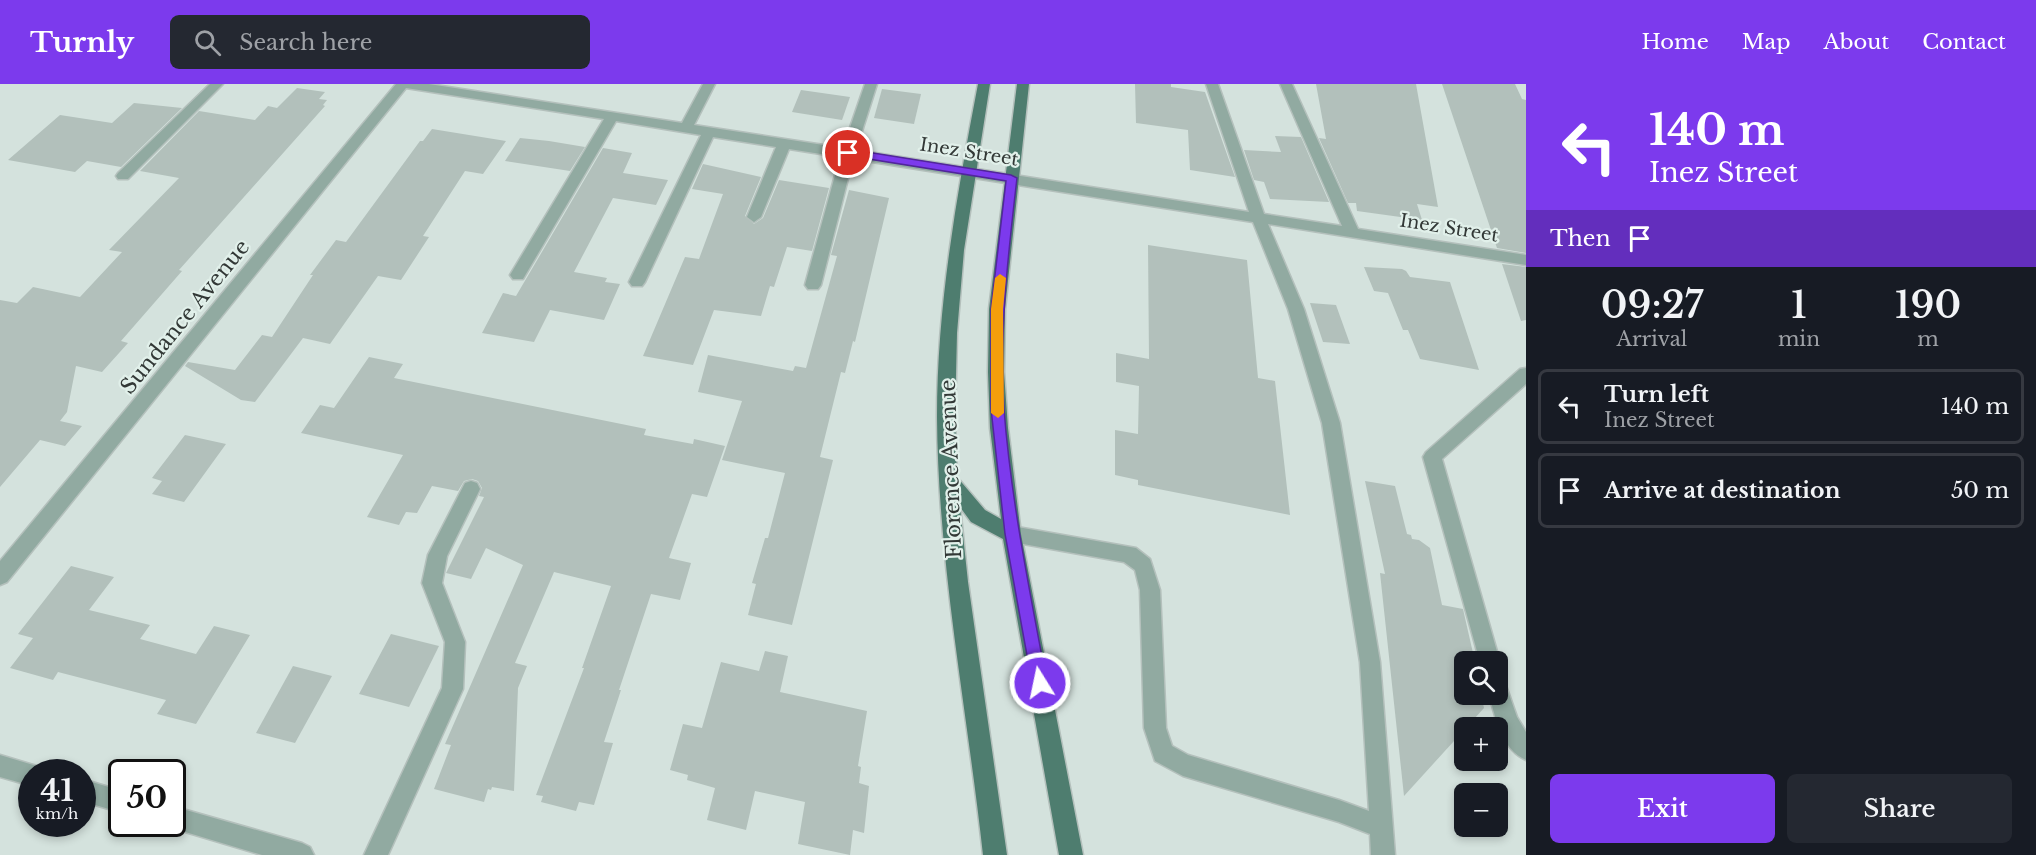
<!DOCTYPE html>
<html lang="en">
<head>
<meta charset="utf-8">
<style>
	:root { --surface:#171b24; --page:#242831; --text:#f1f3f6; --muted:#9ea1a6; --line:#363941; --accent:#7c3aed }
	body { margin:0; font-family:"Libre Baskerville",serif; background:var(--page); color:var(--text); height:100vh; display:flex; flex-direction:column; font-size:22px; white-space:nowrap }
	* { box-sizing:border-box; margin:0 }
	p { font-size:20px; color:var(--muted) }
	.icon { flex:none; width:33px; height:33px; fill:none; stroke:currentColor; stroke-width:2; stroke-linecap:round; stroke-linejoin:round }
	.map { position:relative; flex:1; overflow:hidden }
	.side { display:flex; flex-direction:column; background:var(--surface); width:510px }
	.side>* { flex:none }
	.hud { background:#7c3aed; color:#fff; overflow:hidden }
	.controls { position:absolute; left:1454px; top:567px; display:grid; gap:12px }
	.controls a { display:grid; place-items:center; width:54px; height:54px; border-radius:9px; background:var(--surface); box-shadow:0 3px 9px #0003; font-size:30px }
	.speed { position:absolute; left:18px; top:675px; display:flex; gap:12px; font-size:30px; font-weight:700; text-align:center }
	.speed>* { display:grid; place-content:center; width:78px; height:78px; border-radius:50%; background:var(--surface); box-shadow:0 3px 9px #0003; line-height:1 }
	.speed small { font-size:15px; font-weight:400 }
	.speed .limit { border:3px solid #111; border-radius:9px; background:#fff; color:#111 }
	.pin { position:absolute; display:grid; place-items:center; width:51px; height:51px; color:#fff; margin:-26px; border:3px solid #fff; border-radius:50%; box-shadow:0 2px 6px #0007 }
	.me { position:absolute; width:66px; margin:-33px; rotate:350deg; stroke-linejoin:round; filter:drop-shadow(0 0 4px #0008) }
	.turn { display:flex; align-items:center; gap:21px; height:126px; padding:0 24px; font-size:27px }
	.turn .icon { width:78px; height:78px; stroke-width:2.5 }
	.turn b { display:block; font-size:42px; line-height:51px }
	.then { display:flex; align-items:center; height:57px; padding:0 24px; background:#0003; gap:12px; font-size:22px }
	.eta { display:flex; justify-content:space-evenly; align-items:center; height:102px; text-align:center }
	.eta b { font-size:36px; font-weight:600; line-height:42px }
	.cta { display:flex; gap:12px; margin-top:auto; padding:12px 24px }
	.cta a { flex:1; height:69px; border-radius:9px; background:var(--accent); color:#fff; font-size:24px; font-weight:600; line-height:69px; text-align:center }
	.cta a+a { background:var(--page); color:var(--text) }
	ul { padding:0; list-style:none }
	li { display:flex; align-items:center; gap:18px; height:75px; margin:0 12px 9px; padding:0 12px; border:3px solid var(--line); border-radius:9px }
	li div { flex:1 }
	li b { display:block; font-size:22px }
	li em { font-style:normal }
	header { display:flex; align-items:center; gap:36px; box-sizing:border-box; height:84px; padding:0 30px; background:var(--accent); color:#fff }
	header strong { font-size:28px }
	nav { display:flex; gap:33px; margin-inline-start:auto; font-size:21px }
	.search { width:420px; height:54px; background:var(--page); display:flex; align-items:center; gap:15px; box-sizing:border-box; padding:0 21px; border-radius:9px; color:var(--muted); font-size:22px }
	main { display:flex; flex:1; min-height:0 }
	.map>svg:first-child { display:block }
</style>
</head>
<body>
<header>
<strong>Turnly</strong>
<div class="search"><svg class="icon" aria-label="search" viewBox="0 0 24 24"><circle cx="10" cy="10" r="6"/><path d="M15 15l6 6"/></svg>Search here</div>
<nav><a>Home</a><a>Map</a><a>About</a><a>Contact</a></nav>
</header>
<main>
<div class="map">
<svg width="1526" height="771" viewBox="0 0 1526 771">
	<rect width="100%" height="100%" fill="#d4e2dd"/>
	<g fill="#b2c0bb">
		<polygon points="1135,0 1171,0 1171,3 1205,8 1235,93 1190,86 1188,46 1136,39"/>
		<polygon points="1316,0 1416,0 1438,123 1417,120 1422,136 1357,127 1356,119 1348,119 1319,54 1326,55"/>
		<polygon points="1442,0 1515,0 1522,15 1526,16 1526,169 1497,164"/>
		<polygon points="297,4 325,8 319,15 327,16 323,21 325,22 179,186 182,187 121,257 128,259 102,288 76,282 67,328 60,337 82,342 65,362 40,356 0,403 0,216 17,219 33,203 80,213 122,168 109,166 179,94 140,87 199,27 255,36 268,22 277,24"/>
		<polygon points="882,5 921,10 914,40 874,34"/>
		<polygon points="801,6 850,13 842,36 792,28"/>
		<polygon points="134,19 182,24 121,83 87,77 75,88 8,76 60,31 112,39"/>
		<polygon points="432,45 506,57 483,90 465,87 423,152 429,153 401,196 378,192 330,260 303,254 255,318 241,316 185,282 188,278 235,286 262,251 272,253 313,191 310,191 336,156 346,158 420,57 423,57"/>
		<polygon points="1275,52 1301,53 1329,118 1270,115 1264,98 1254,96 1244,66 1281,68"/>
		<polygon points="520,54 549,57 585,63 570,87 505,77"/>
		<polygon points="603,64 632,69 623,89 668,96 656,121 613,114 574,188 607,194 605,198 620,200 604,236 550,226 534,258 482,249 503,209 516,212"/>
		<polygon points="703,80 761,93 745,132 754,140 763,134 779,96 829,104 812,167 787,163 774,203 770,202 761,232 714,226 693,281 643,272 685,173 699,175 723,110 692,105"/>
		<polygon points="849,106 889,114 855,258 853,257 845,289 841,288 820,373 833,376 792,541 748,531 756,500 752,499 765,454 768,454 785,389 722,376 742,317 698,308 708,271 793,287 795,282 806,284 837,172 831,171"/>
		<polygon points="1148,161 1247,176 1258,294 1275,297 1290,431 1138,401 1138,396 1115,391 1115,346 1138,350 1139,302 1116,298 1116,269 1149,275"/>
		<polygon points="1502,180 1526,183 1526,236 1521,237"/>
		<polygon points="1364,183 1402,185 1406,187 1410,193 1450,198 1479,286 1420,275 1408,246 1403,246 1388,209 1374,207"/>
		<polygon points="1310,219 1336,221 1350,260 1323,258"/>
		<polygon points="369,273 403,280 394,294 646,345 644,351 693,360 694,355 725,362 707,413 692,410 669,474 691,479 680,516 651,510 619,606 621,606 604,658 613,659 594,721 579,718 576,727 541,718 543,712 536,711 584,584 582,584 611,502 554,488 515,579 527,582 518,604 514,707 492,703 491,706 488,705 484,718 434,705 451,661 445,660 523,481 486,464 471,495 446,489 484,413 479,412 482,404 478,397 472,395 464,397 458,407 432,402 417,429 406,428 399,441 367,433 403,371 301,349 320,321 334,324"/>
		<polygon points="185,351 226,360 184,418 152,410 162,397 152,394"/>
		<polygon points="1365,397 1395,402 1407,450 1411,451 1412,455 1419,456 1430,464 1442,521 1463,525 1475,578 1464,578 1464,610 1481,610 1484,624 1404,712 1380,489 1385,490"/>
		<polygon points="71,482 114,493 89,526 150,541 140,555 196,570 214,542 250,551 196,640 157,630 166,616 58,588 53,596 10,584 33,554 18,550"/>
		<polygon points="391,550 439,562 409,623 359,610"/>
		<polygon points="765,567 788,572 780,608 867,627 858,682 861,683 859,699 869,702 864,749 853,746 850,771 798,760 805,718 755,707 746,746 707,736 715,704 687,696 688,691 670,686 683,640 702,644 721,578 759,587"/>
		<polygon points="293,582 332,592 295,659 256,649"/>
	</g>
	<g fill="none" stroke-linecap="round" stroke-linejoin="round">
		<g stroke="#b4c0bc" stroke-width="3">
			<g id="minor">
				<polygon points="210,0 223,0 128,95 118,95 116,92 118,89"/>
				<polygon points="396,0 429,0 682,39 703,0 715,0 694,41 843,64 865,0 877,0 856,66 1249,128 1206,0 1218,0 1264,130 1342,142 1280,0 1292,0 1358,145 1526,171 1526,181 1268,140 1304,225 1340,339 1380,578 1395,771 1371,771 1370,750 1339,738 1183,692 1155,677 1144,644 1140,506 1135,486 1124,478 1012,458 1005,456 1003,450 1005,444 1012,442 1136,464 1150,475 1160,506 1166,644 1172,662 1188,671 1339,716 1369,727 1360,578 1322,339 1288,225 1253,138 853,75 821,201 818,205 808,205 805,201 840,73 789,65 761,133 754,138 747,133 776,63 713,53 645,198 642,202 632,202 629,198 701,51 616,37 523,195 513,195 510,191 604,35 406,4 7,498 0,501 0,477"/>
				<polygon points="1526,284 1526,300 1442,375 1500,578 1497,585 1497,578 1480,578 1423,373 1426,368 1520,285"/>
				<polygon points="471,397 477,399 480,405 447,472 442,499 465,558 463,605 388,771 364,771 442,604 445,558 422,499 428,471 465,399"/>
				<path d="M1497,593L1504,596L1517,633L1526,648V676C1502,666 1495,633 1489,610H1497Z"/>
				<polygon points="0,671 40,683 42,688 32,688 32,702 0,693"/>
				<polygon points="82,695 122,707 122,729 82,717"/>
				<polygon points="172,722 302,759 310,763 314,771 262,771 172,744 163,740 172,740"/>
			</g>
		</g>
		<g stroke="#b4c0bc" stroke-width="3">
			<path id="major" d="M978,0H990L964,166L957,249L955,333L957,393L985,426L1001,435L990,344L988,288L989,225L1017,0H1029L1005,225L1004,288L1008,344L1021,450L1083,771H1059L1003,455L971,438L960,423L968,498L1007,771H983C967,625 938,480 937,333C937,221 957,110 978,0Z"/>
		</g>
		<use href="#minor" fill="#91aaa1" fill-rule="evenodd"/>
		<use href="#major" fill="#4e7d6f" fill-rule="evenodd"/>
	</g>
	<path fill="#7c3aed" stroke="#51269a" stroke-width="1.5" d="M848,65L1011,91L1017,94C1008,171 999,248 1004,325C1011,417 1030,508 1047,599L1045,604L1040,607L1034,604L1032,599L1005,450L991,325V225L1006,97L844,71V66Z"/>
	<polygon fill="#f59e0b" points="1000,190 1006,194 1003,225 1004,329 998,334 991,329 991,225 995,194"/>
	<g text-anchor="middle" dominant-baseline="central" stroke-width="4.5" stroke-linejoin="round" paint-order="stroke">
		<g font-size="18" fill="#323836" stroke="#e1f0ea">
			<text transform="translate(969 68) rotate(9)">Inez Street</text>
			<text transform="translate(1449 144) rotate(9)">Inez Street</text>
		</g>
		<g font-size="21" fill="#323836" stroke="#e1f0ea">
			<text transform="translate(185 233) rotate(-51)">Sundance Avenue</text>
			<text transform="translate(951 385) rotate(-92)">Florence Avenue</text>
		</g>
	</g>
</svg>
<div class="controls">
<a><svg class="icon" aria-label="search" viewBox="0 0 24 24"><circle cx="10" cy="10" r="6"/><path d="M15 15l6 6"/></svg></a>
<a>+</a>
<a>−</a>
</div>
<div class="speed"><div>41<small>km/h</small></div><div class="limit">50</div></div>
<div class="pin" style="left:848px;top:69px;background:#d93025"><svg class="icon" aria-label="arrive" viewBox="0 0 24 24"><path d="M6 21V4h12l-3 4 3 4H6"/></svg></div>
<svg class="me" style="left:1040px;top:599px" viewBox="-20 -20 40 40"><circle r="17" fill="#7c3aed" stroke="#fff" stroke-width="3"/><path d="M0-11L8 9 0 5-8 9z" fill="#fff"/></svg>
</div>
<section class="side">
<div class="hud">
<div class="turn"><svg class="icon" aria-label="left" viewBox="0 0 24 24"><path d="M17 20v-9H6M10 6l-5 5 5 5"/></svg><div><b>140 m</b>Inez Street</div></div>
<div class="then">Then<svg class="icon" aria-label="arrive" viewBox="0 0 24 24"><path d="M6 21V4h12l-3 4 3 4H6"/></svg></div>
</div>
<div class="eta">
<div><b>09:27</b><p>Arrival</p></div>
<div><b>1</b><p>min</p></div>
<div><b>190</b><p>m</p></div>
</div>
<ul>
<li><svg class="icon" aria-label="left" viewBox="0 0 24 24"><path d="M17 20v-9H6M10 6l-5 5 5 5"/></svg><div><b>Turn left</b><p>Inez Street</p></div><em>140 m</em></li>
<li><svg class="icon" aria-label="arrive" viewBox="0 0 24 24"><path d="M6 21V4h12l-3 4 3 4H6"/></svg><div><b>Arrive at destination</b></div><em>50 m</em></li>
</ul>
<div class="cta"><a>Exit</a><a>Share</a></div>
</section>
</main>
</body>
</html>
